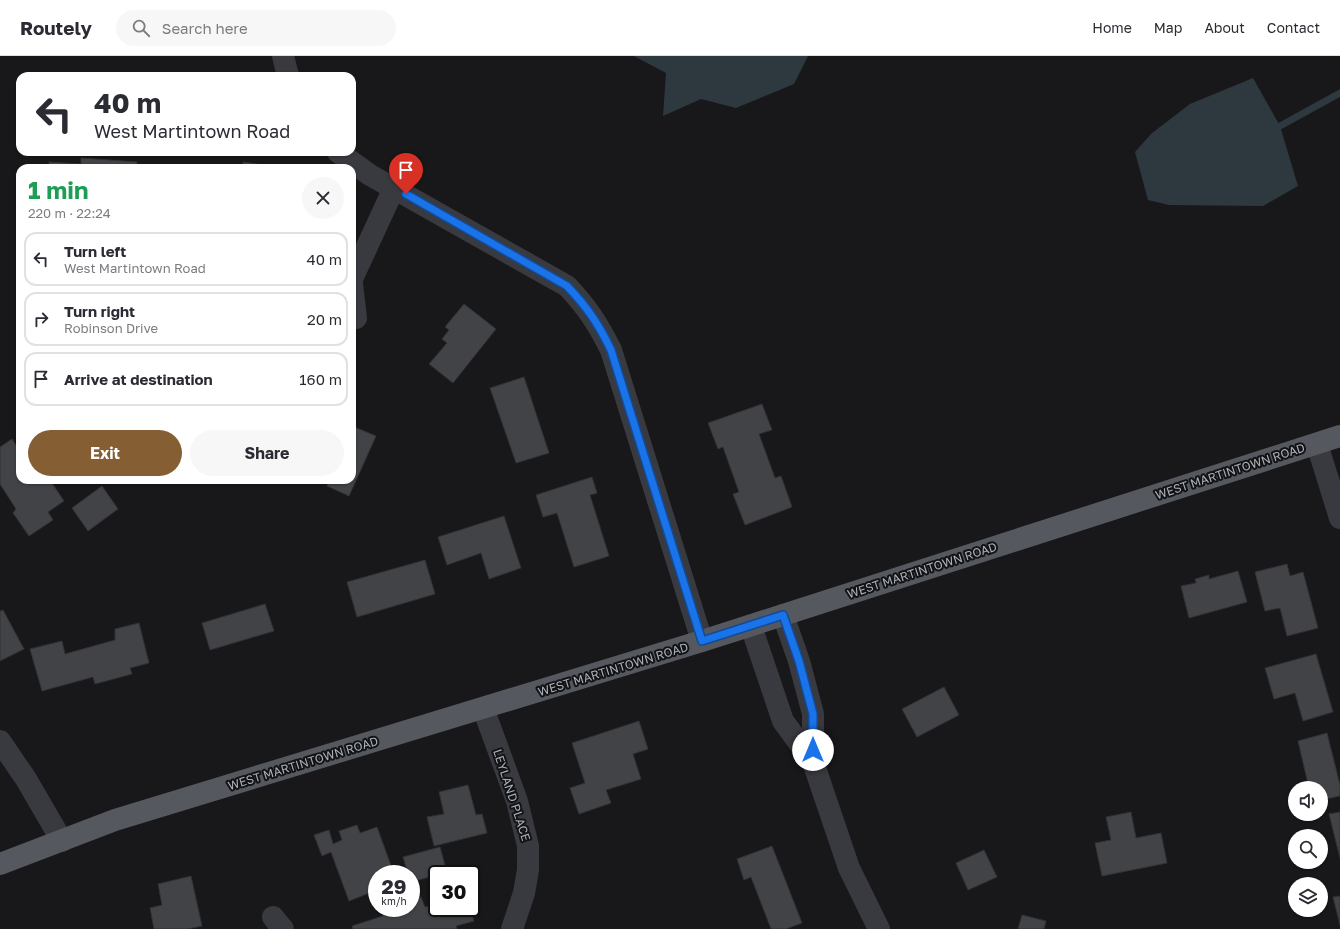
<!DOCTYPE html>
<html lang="en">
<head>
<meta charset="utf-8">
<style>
	:root { --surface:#fff; --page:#f7f7f7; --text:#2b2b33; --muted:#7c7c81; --line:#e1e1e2; --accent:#865e33 }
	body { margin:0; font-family:"Golos Text",sans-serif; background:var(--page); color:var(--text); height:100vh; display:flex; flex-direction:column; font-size:15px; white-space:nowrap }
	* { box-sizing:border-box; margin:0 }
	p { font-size:13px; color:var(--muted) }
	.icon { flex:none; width:22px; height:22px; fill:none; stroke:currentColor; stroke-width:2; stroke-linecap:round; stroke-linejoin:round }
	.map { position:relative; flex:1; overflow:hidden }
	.panel { position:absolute; left:16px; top:108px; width:340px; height:320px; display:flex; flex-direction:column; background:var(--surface); border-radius:12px; box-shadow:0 1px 3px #0004 }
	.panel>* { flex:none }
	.banner { position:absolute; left:16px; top:16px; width:340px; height:84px; border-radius:12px; box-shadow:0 1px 3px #0004; background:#fff; color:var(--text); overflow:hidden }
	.buttons { position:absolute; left:1288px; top:725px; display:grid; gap:8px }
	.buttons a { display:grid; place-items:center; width:40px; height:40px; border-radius:50%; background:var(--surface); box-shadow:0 1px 3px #0004; font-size:20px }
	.speed { position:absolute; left:368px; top:809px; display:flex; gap:8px; font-size:20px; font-weight:700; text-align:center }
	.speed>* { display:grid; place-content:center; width:52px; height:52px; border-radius:50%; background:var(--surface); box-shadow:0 1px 3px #0004; line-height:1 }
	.speed small { font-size:10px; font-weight:400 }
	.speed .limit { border:2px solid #111; border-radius:6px; background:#fff; color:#111 }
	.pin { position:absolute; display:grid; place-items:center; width:34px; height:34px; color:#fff; margin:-41px -17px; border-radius:50% 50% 50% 0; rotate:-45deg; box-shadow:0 0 4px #0007 }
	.pin .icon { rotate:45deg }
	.me { position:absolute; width:44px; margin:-22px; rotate:0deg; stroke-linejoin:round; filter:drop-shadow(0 0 3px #0008) }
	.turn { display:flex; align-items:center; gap:14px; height:84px; padding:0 12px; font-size:18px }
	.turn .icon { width:52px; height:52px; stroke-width:2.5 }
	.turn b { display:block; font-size:28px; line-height:34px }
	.round { display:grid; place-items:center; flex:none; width:42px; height:42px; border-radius:21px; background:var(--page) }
	.head { display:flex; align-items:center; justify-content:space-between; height:68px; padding:0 12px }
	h1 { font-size:24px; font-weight:700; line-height:30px; color:#1e9e55 }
	.action { display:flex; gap:8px; margin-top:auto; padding:8px 12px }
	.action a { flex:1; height:46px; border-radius:24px; background:var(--accent); color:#fff; font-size:16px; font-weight:700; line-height:46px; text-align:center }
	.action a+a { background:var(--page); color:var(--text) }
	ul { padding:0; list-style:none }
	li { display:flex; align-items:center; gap:12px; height:54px; margin:0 8px 6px; padding:0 4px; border:2px solid var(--line); border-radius:12px }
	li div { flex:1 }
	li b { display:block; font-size:15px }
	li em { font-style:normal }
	header { display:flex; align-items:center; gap:24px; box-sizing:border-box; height:56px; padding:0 20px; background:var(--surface); border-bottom:1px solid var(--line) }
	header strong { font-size:19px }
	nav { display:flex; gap:22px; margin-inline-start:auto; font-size:14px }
	.search { width:280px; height:36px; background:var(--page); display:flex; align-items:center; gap:10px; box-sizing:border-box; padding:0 14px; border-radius:22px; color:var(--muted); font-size:15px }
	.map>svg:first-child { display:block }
</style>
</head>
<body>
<header>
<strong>Routely</strong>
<div class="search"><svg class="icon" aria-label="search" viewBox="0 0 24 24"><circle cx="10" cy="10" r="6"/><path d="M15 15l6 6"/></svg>Search here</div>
<nav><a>Home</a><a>Map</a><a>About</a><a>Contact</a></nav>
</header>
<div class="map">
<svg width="1340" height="873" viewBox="0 0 1340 873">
	<rect width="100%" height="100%" fill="#18181a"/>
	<g fill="#2d393f">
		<polygon points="634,0 808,0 794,28 736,52 701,43 663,60 666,17"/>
		<polygon points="1253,22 1280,70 1298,130 1263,150 1169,149 1148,144 1135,96 1152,77 1190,48"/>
	</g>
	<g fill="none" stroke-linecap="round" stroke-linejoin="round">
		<polyline stroke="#2d393f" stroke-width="7" points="1280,70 1340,37"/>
	</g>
	<g fill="#424347" stroke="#323236">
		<polygon points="81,102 137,106 137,112 49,112 49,106 81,108"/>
		<polygon points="243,106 271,110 270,112 243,112"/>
		<polygon points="464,248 496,273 453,327 429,308 447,287 442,283 449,274 445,271"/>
		<polygon points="524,321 549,397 516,407 490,332"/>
		<polygon points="762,348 772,374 759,378 775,422 781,420 792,451 745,469 733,438 739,436 723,391 718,393 708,367"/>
		<polygon points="352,370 376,380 349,440 327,430 329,424 352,424"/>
		<polygon points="12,383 20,395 20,424 50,424 64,445 48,456 53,464 29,480 13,457 16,453 0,428 0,391"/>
		<polygon points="592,421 597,437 590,439 609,500 574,511 557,457 543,461 536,439"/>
		<polygon points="102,430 118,453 88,475 72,452"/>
		<polygon points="504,460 521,512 489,523 481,497 447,509 438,481"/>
		<polygon points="425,504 435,538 357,561 347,526"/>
		<polygon points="1287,508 1290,520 1303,516 1318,572 1287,580 1280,552 1265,555 1255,516"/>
		<polygon points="1238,515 1247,546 1189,562 1181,530 1196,527 1195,523 1209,519 1209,523"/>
		<polygon points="265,548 274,575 210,594 202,567"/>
		<polygon points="3,554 24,593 0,605 0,555"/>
		<polygon points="139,567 149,607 130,612 132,618 95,628 93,621 42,635 30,593 62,585 65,598 115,584 115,573"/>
		<polygon points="1316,598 1333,656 1303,665 1295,637 1274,643 1265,612"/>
		<polygon points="944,631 959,659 917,681 902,653"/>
		<polygon points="639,665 648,693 633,698 641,723 606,734 611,747 579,758 570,732 585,727 572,687"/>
		<polygon points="1327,677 1340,729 1340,740 1321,744 1321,732 1309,732 1298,685"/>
		<polygon points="468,729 476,759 482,758 487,777 434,790 427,761 444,758 439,736"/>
		<polygon points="1131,756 1136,782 1161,777 1167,807 1102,820 1095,787 1111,784 1106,761"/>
		<polygon points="1340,756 1340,802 1329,758"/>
		<polygon points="357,769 360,777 377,771 394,818 377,818 377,834 349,845 331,796 322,800 314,779 329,774 333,788 342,784 339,775"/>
		<polygon points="772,790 802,867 786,873 771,873 751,821 744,824 737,803"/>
		<polygon points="440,791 447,817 437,818 437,819 411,826 411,818 408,818 403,801"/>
		<polygon points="984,794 997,821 968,834 956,807"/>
		<polygon points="191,820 202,870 187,873 154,873 150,852 162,849 158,828"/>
		<polygon points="1340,840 1340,869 1333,841"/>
		<polygon points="421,841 425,851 437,848 437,852 470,852 474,865 456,870 457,873 353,873 352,870 383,860 381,853 411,852 411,844"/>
		<polygon points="1022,859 1046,865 1044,873 1018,873"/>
	</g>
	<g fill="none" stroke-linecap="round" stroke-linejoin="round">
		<g stroke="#393a3f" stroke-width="22">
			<polyline points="283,0 288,20"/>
			<path d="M338,96L370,119L567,230C587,251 598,268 611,294L702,585"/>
			<polyline points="352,223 394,132"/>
			<polyline points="352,228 356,262"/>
			<polyline points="1317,388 1340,462"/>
			<polyline points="783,559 799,605 813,658 813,706 849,812 879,873"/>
			<polyline points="751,570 783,665 813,706"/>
			<polyline points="483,652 517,745 528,790 528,814 524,837 512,873"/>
			<polyline points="0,685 26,723 62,785"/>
			<polyline points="273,861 283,873"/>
		</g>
		<polyline stroke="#55585e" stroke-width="22" points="0,808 115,764 702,585 1340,380"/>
	</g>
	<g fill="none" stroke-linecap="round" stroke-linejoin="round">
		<g stroke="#114b97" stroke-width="10">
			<path id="route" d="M406,138L567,230C587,251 598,267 611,294L702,585L783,559L799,605L813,658V694"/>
		</g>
		<use href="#route" stroke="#1a73e8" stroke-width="7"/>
	</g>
	<g text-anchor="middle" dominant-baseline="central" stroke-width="4" stroke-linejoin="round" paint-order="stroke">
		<g font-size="12" fill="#aab1ba" stroke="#131315">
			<text transform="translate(1230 415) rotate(-18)">WEST MARTINTOWN ROAD</text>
			<text transform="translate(922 514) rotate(-18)">WEST MARTINTOWN ROAD</text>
			<text transform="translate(613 613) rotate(-17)">WEST MARTINTOWN ROAD</text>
			<text transform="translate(303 707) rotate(-17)">WEST MARTINTOWN ROAD</text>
			<text transform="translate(512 739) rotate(72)">LEYLAND PLACE</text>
		</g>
	</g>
</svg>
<div class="buttons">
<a><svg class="icon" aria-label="sound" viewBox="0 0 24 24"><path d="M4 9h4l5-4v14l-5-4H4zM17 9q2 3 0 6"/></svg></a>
<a><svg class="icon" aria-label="search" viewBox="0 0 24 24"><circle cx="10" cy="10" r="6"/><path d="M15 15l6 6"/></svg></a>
<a><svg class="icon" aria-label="layers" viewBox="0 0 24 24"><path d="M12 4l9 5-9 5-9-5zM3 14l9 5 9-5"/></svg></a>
</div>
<div class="speed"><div>29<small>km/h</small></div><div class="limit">30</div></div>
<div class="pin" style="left:406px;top:138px;background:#d93025"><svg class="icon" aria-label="arrive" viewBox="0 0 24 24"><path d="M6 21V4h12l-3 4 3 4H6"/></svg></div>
<svg class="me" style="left:813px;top:694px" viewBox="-20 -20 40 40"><circle r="19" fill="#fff"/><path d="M0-13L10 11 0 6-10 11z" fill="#1a73e8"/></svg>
<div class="banner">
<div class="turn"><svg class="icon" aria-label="left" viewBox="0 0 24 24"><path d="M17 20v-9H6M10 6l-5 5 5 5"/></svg><div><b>40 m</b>West Martintown Road</div></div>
</div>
<section class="panel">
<div class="head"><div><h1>1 min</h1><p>220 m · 22:24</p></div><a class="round"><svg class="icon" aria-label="close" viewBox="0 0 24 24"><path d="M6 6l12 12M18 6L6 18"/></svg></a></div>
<ul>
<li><svg class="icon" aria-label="left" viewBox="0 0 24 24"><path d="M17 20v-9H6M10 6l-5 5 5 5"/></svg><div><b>Turn left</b><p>West Martintown Road</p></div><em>40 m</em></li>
<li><svg class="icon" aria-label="right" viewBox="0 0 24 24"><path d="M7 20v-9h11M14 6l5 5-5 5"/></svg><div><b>Turn right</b><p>Robinson Drive</p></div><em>20 m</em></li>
<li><svg class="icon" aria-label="arrive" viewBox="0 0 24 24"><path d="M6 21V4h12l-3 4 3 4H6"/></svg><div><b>Arrive at destination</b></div><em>160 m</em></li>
</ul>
<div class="action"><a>Exit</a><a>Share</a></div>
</section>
</div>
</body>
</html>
